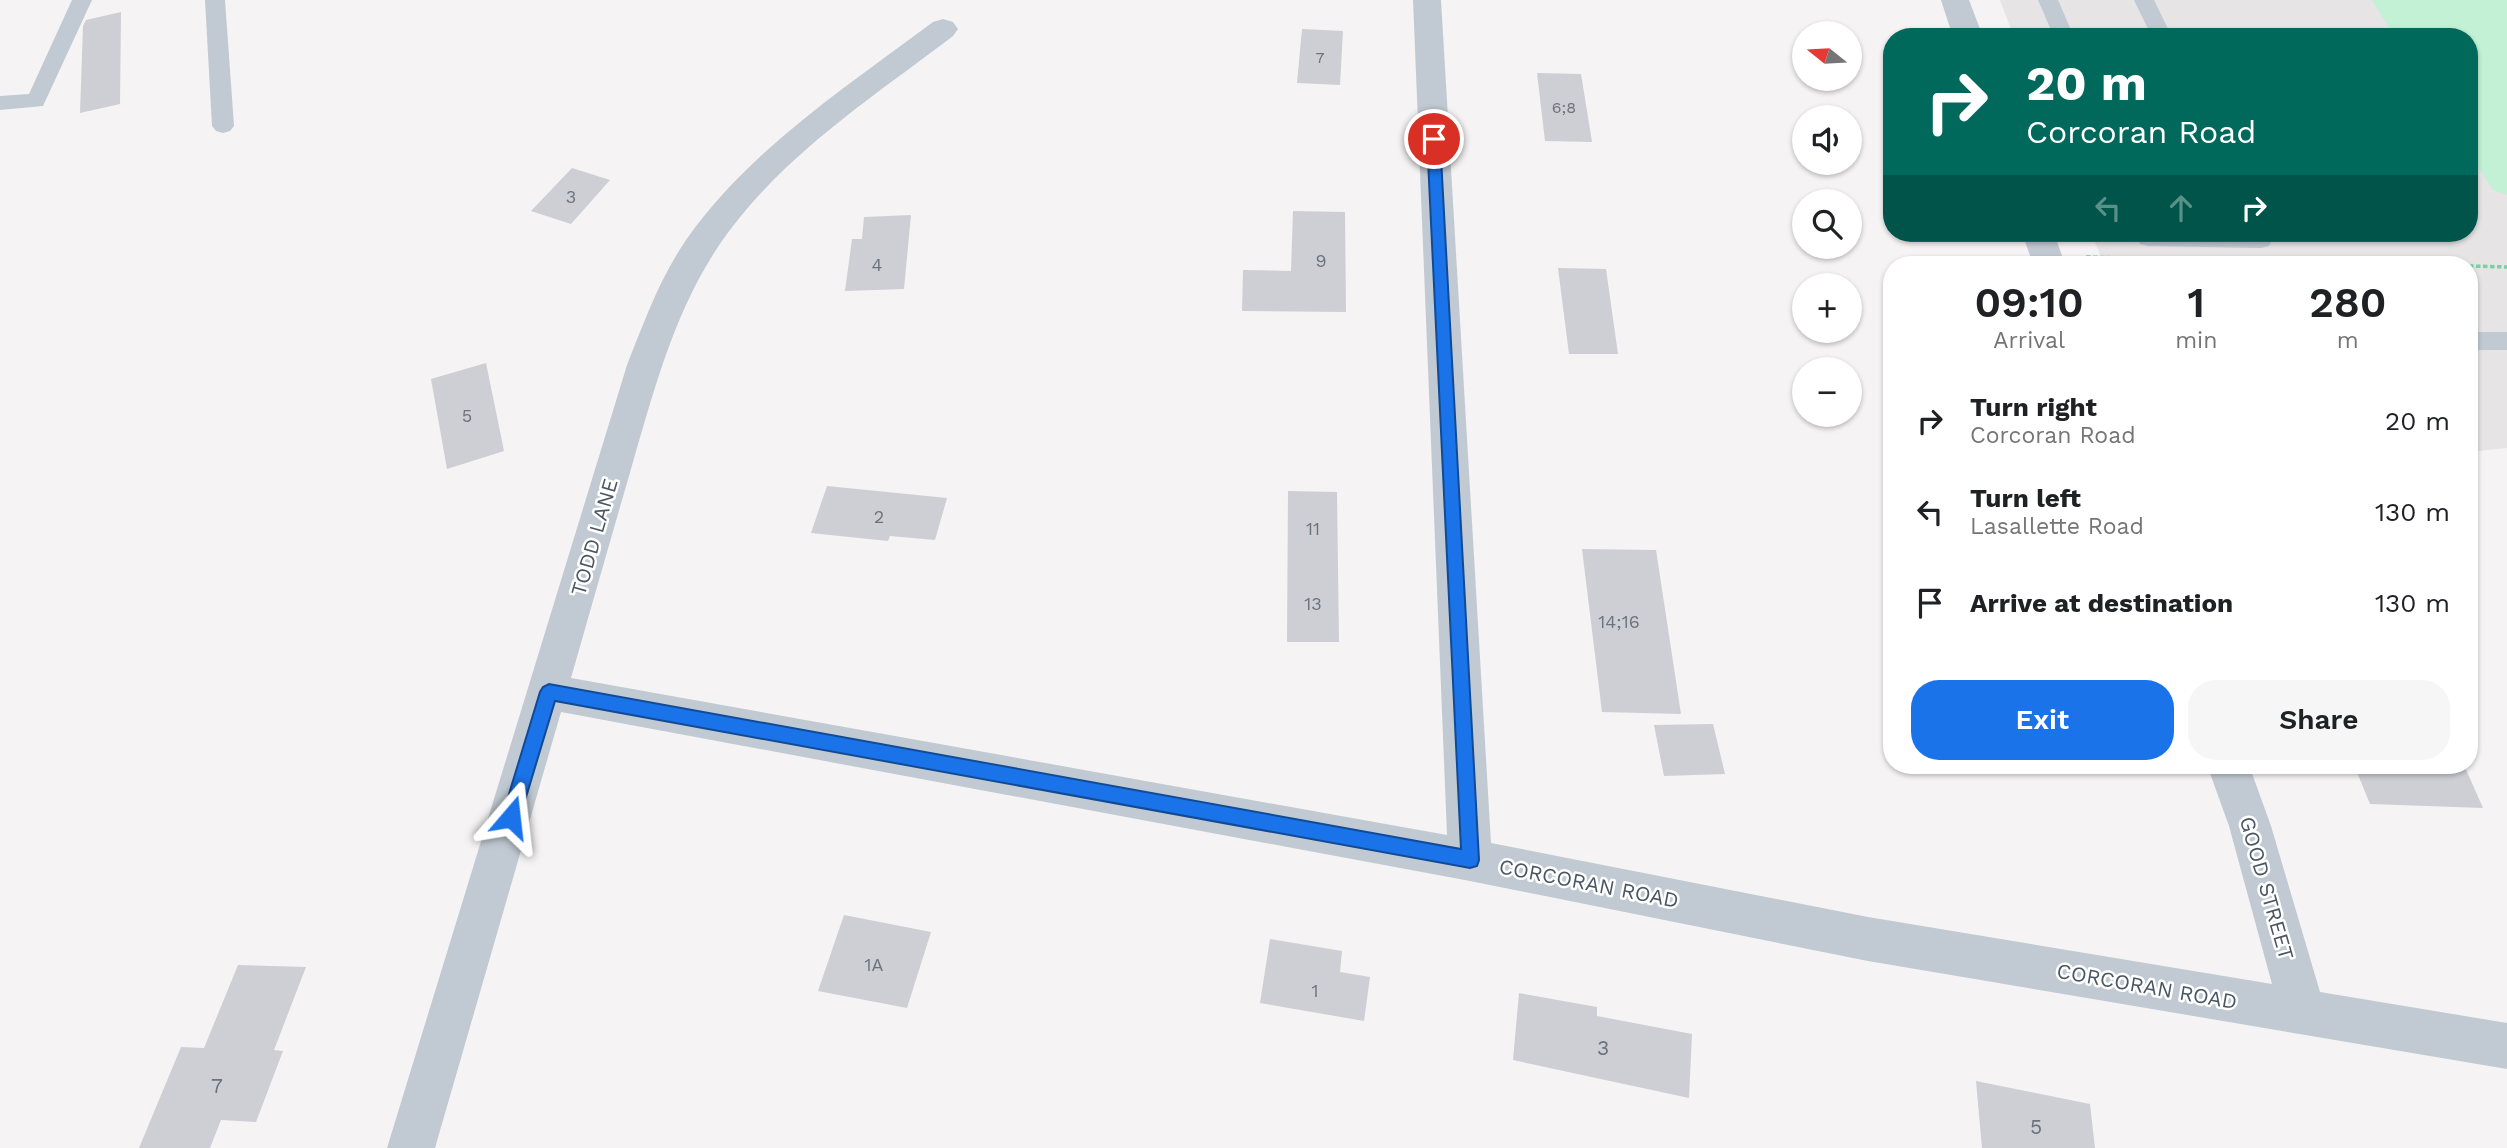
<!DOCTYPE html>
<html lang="en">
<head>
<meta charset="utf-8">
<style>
	:root { --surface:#fff; --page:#f6f6f6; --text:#202124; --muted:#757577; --accent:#1a73e8 }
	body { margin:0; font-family:"Work Sans",sans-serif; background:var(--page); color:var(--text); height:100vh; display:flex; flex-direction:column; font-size:26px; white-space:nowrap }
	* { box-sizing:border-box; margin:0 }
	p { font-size:23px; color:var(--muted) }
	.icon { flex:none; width:38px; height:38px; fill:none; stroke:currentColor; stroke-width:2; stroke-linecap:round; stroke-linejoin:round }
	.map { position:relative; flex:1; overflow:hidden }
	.panel { position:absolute; left:1883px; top:256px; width:595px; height:518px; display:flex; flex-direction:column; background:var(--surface); border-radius:28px; box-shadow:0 2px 5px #0004 }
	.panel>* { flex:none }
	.hud { position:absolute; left:1883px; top:28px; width:595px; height:214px; border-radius:28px; box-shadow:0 2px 5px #0004; background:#00695c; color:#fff; overflow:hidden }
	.needle { width:46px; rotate:288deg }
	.buttons { position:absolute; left:1792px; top:21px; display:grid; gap:14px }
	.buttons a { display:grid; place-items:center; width:70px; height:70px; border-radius:50%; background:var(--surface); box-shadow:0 2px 5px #0004; font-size:35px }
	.pin { position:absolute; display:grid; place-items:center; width:60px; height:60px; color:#fff; margin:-30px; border:4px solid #fff; border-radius:50%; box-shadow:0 2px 7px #0007 }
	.me { position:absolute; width:77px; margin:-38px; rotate:17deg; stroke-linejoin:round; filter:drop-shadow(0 0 5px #0008) }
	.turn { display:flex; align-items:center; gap:24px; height:147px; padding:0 28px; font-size:32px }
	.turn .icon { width:91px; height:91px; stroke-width:2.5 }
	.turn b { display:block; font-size:49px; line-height:60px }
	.lanes { display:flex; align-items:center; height:66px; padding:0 28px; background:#0003; justify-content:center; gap:35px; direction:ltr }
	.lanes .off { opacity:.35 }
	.eta { display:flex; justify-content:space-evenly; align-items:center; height:119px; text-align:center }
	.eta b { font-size:42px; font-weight:600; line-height:49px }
	.primary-button { display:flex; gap:14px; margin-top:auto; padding:14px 28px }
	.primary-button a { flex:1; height:80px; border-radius:28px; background:var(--accent); color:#fff; font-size:28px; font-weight:600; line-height:80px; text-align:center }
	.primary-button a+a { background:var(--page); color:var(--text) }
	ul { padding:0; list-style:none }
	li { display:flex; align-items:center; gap:21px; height:91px; padding:0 28px }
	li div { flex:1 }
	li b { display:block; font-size:26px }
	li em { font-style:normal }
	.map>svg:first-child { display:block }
</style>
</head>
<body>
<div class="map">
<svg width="2507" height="1148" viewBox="0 0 2507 1148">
	<rect width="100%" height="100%" fill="#f5f3f3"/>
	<polygon fill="#e6e4e5" points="2000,0 2507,0 2507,448 2469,452 2469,264 2104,264 2091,233 2469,233 2469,37 2014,37"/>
	<polygon fill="#c3f1d5" points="2372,0 2507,0 2507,195 2493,190 2469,153 2469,37 2395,37"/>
	<g fill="#cdcfd5">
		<polygon points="121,12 120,104 80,113 83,26 86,20"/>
		<polygon points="1302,29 1343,31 1340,85 1297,83"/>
		<polygon points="1537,73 1581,74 1592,142 1545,141"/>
		<polygon points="572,168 610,180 571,224 531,211"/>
		<polygon points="1293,211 1345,212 1346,312 1242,311 1243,270 1291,271"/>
		<polygon points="911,215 904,289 845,291 852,239 862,239 864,217"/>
		<polygon points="1558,268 1606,269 1618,354 1569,354"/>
		<polygon points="486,363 504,451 447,469 431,379"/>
		<polygon points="827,486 947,498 935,540 890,536 888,541 811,533"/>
		<polygon points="1288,491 1337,492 1339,642 1287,642"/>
		<polygon points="1582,549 1656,550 1681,714 1602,712"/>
		<polygon points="1713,724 1725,774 1664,776 1654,725"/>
		<polygon points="2354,765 2464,765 2483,808 2370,804"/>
		<polygon points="844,915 931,932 907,1008 818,991"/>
		<polygon points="1270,939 1342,951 1340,972 1370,977 1364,1021 1260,1003"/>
		<polygon points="238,965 306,967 274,1050 283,1051 256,1122 221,1120 210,1148 139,1148 181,1047 204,1048"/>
		<polygon points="1519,993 1597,1007 1597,1016 1692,1034 1689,1098 1513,1060"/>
		<polygon points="1976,1081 2090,1104 2095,1148 1982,1148"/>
	</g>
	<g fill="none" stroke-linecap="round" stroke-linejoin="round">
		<g stroke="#7ad0a6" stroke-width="3.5" stroke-dasharray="4.5 2.5" stroke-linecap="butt">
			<polyline points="2086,257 2123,258"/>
			<polyline points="2286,262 2397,264"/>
			<polyline points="2469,266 2507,267"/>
		</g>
		<g fill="#c1cad2" fill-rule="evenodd">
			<polygon points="72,0 92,0 43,106 0,110 0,96 29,94"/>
			<polygon points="205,0 225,0 234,126 230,131 223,133 216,131 212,126"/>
			<polygon points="2038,0 2058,0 2074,37 2054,37"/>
			<polygon points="2134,0 2154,0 2172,37 2152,37"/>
			<polygon points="2135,233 2269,233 2272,240 2269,246 2261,248 2148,246 2140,244"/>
			<rect x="2469" y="332" width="38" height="18"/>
		</g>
		<g fill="#c1cad2" fill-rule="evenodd">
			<path d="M1413,0H1441L1491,843L1868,917L2272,984L2229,826L2207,765H2249L2271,826L2320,992L2507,1023V1069L1868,961L1470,881L561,712L435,1148H387L627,365C644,322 660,278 686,240C750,149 845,88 933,22L943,19L953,22L958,29L953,36C877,94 792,149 733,226C678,297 656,383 631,469C611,538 591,608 571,678L1447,835Z"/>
			<polygon points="1941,0 1969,0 1983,37 1953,37"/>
			<polygon points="2022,233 2054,233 2065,264 2033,264"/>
		</g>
	</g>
	<polygon fill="#1a73e8" stroke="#114b97" stroke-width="2" points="1434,134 1440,139 1479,860 1477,866 1470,868 555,701 520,817 517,822 511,825 505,822 502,817 540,692 543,687 549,684 1461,849 1427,139"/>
	<g text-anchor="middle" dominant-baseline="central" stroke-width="5" stroke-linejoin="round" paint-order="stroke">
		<g font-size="16" fill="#6b747e">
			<text x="1320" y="57">7</text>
			<text x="1564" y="107">6;8</text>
		</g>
		<g font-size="18" fill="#6b747e">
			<text x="571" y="196">3</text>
			<text x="1321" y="260">9</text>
			<text x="877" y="264">4</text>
			<text x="467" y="415">5</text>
			<text x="879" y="516">2</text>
			<text x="1313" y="528">11</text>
			<text x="1313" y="603">13</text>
			<text x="1619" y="621">14;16</text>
			<text x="874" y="964">1A</text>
			<text x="1315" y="990">1</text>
		</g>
		<g font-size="21" fill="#4a5661" stroke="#fff">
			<text transform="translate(594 537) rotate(-74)">TODD LANE</text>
			<text transform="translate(1589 883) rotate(11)">CORCORAN ROAD</text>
			<text transform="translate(2267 888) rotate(74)">GOOD STREET</text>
			<text transform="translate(2147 986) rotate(10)">CORCORAN ROAD</text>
		</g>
		<g font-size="21" fill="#6b747e">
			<text x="1603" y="1047">3</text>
			<text x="217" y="1085">7</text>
			<text x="2036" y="1126">5</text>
		</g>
	</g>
</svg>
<div class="buttons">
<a><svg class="needle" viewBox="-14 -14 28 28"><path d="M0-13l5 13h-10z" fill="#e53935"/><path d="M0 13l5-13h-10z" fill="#757577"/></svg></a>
<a><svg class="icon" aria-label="sound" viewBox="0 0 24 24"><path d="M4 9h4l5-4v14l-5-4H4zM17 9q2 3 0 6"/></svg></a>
<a><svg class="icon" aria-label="search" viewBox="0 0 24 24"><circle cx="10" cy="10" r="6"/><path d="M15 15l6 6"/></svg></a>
<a>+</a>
<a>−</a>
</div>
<div class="pin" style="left:1434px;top:139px;background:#d93025"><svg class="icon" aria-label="arrive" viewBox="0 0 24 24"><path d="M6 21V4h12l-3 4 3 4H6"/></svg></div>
<svg class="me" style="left:511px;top:817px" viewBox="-20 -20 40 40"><path d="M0-17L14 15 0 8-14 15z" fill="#1a73e8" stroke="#fff" stroke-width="4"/></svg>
<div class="hud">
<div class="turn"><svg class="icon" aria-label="right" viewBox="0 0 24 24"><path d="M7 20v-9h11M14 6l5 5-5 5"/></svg><div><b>20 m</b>Corcoran Road</div></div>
<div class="lanes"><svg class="icon off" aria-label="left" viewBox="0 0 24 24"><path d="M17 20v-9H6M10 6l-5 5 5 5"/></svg><svg class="icon off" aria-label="ahead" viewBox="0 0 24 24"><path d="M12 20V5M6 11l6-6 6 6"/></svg><svg class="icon" aria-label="right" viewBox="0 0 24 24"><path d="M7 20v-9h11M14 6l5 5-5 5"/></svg></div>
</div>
<section class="panel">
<div class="eta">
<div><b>09:10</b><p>Arrival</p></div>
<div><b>1</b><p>min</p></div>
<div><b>280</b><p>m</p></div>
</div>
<ul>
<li><svg class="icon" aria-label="right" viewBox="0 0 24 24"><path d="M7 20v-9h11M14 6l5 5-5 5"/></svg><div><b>Turn right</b><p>Corcoran Road</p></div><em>20 m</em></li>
<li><svg class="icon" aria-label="left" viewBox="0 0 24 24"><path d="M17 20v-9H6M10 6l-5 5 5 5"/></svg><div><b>Turn left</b><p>Lasallette Road</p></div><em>130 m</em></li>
<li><svg class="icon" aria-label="arrive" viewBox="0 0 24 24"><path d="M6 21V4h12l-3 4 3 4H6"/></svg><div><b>Arrive at destination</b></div><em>130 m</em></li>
</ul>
<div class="primary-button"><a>Exit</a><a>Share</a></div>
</section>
</div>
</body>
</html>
